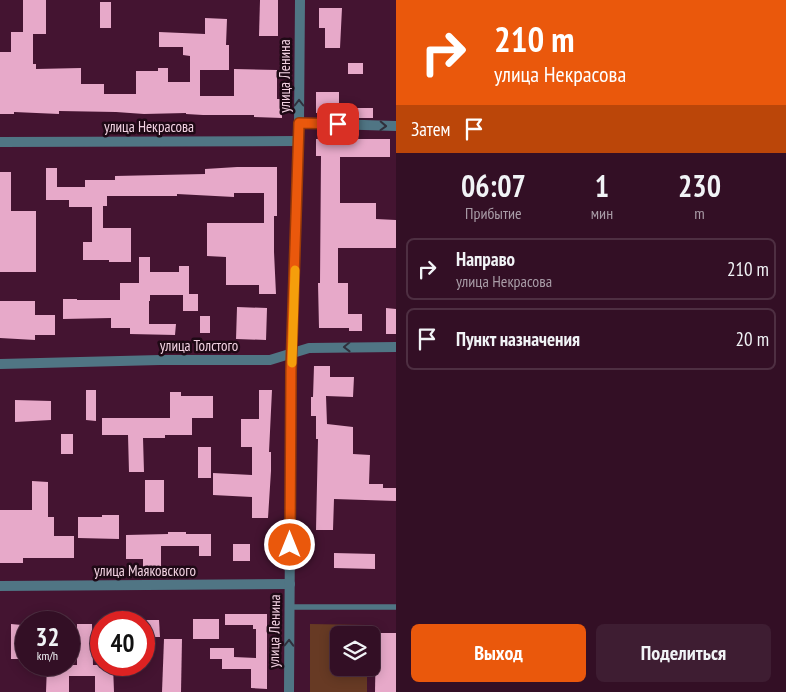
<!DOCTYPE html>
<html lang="ru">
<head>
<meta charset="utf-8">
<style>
	:root { --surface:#330f25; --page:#3e1d32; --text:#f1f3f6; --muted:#a99ca7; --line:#4e2f42; --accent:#ea580c }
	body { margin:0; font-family:"PT Sans Narrow",sans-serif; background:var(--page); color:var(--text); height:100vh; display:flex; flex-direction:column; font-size:19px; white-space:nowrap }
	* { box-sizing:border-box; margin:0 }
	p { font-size:16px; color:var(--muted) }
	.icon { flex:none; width:28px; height:28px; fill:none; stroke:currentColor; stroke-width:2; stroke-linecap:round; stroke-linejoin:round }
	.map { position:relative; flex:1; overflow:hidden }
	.panel { display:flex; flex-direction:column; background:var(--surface); width:390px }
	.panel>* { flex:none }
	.top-card { background:#ea580c; color:#fff; overflow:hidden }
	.buttons { position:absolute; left:330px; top:626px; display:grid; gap:10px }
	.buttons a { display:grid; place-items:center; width:50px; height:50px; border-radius:8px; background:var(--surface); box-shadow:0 2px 12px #0003,0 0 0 1px var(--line); font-size:25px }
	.speed { position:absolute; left:15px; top:611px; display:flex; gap:10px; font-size:25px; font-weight:700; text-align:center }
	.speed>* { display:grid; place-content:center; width:65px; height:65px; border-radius:50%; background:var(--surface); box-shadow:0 2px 12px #0003,0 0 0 1px var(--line); line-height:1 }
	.speed small { font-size:12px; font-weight:400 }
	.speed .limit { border:8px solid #d22; background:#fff; color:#111 }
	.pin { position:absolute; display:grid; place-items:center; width:42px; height:42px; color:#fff; margin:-21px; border-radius:10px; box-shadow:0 2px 8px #0006 }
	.me { position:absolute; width:55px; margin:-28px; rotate:0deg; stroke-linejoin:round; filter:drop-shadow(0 0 4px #0008) }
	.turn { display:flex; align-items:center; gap:18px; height:105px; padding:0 15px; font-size:22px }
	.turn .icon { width:65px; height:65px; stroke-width:2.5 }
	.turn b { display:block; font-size:35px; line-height:42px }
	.then { display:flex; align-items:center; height:48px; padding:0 15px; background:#0003; gap:10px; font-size:19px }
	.eta { display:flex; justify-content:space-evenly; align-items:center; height:85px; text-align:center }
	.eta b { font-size:30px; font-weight:800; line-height:35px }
	.button { display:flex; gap:10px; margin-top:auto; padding:10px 15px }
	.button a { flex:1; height:58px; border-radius:8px; background:var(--accent); color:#fff; font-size:20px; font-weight:800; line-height:58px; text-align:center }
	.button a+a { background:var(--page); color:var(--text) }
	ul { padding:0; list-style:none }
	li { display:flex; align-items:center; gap:15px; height:62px; margin:0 10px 8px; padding:0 5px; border:2px solid var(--line); border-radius:8px }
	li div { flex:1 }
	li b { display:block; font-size:19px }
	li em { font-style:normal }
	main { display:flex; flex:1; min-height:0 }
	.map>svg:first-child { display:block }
</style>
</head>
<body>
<main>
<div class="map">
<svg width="396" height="692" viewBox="0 0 396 692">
	<rect width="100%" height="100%" fill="#441431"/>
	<polygon fill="#673a24" points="310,624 367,625 367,635 339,635 339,668 367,668 367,692 310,692"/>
	<g fill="#e7a9c9">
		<polygon points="23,0 46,0 46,34 33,34 33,64 36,64 36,69 81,68 81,84 104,84 104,94 136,94 136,71 158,71 158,68 168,68 168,82 190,82 190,56 183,55 183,47 159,47 159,32 205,34 205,18 227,19 226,45 229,45 229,70 200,70 200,96 234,96 234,69 277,70 277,99 282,99 282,118 254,117 254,115 203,115 186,114 186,113 144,114 116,112 59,111 59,114 14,112 14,114 0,114 0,52 11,52 11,32 23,32"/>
		<polygon points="260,0 278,0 278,36 259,36"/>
		<rect x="100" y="2" width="11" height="26"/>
		<polygon points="319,8 342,8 340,48 325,48 325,28 319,28"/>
		<rect x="348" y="63" width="15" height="11"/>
		<rect x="316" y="92" width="23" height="21"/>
		<rect x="344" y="108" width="29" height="10"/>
		<polygon points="316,139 390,139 390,157 340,157 340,203 376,203 376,219 396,220 396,248 338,248 338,283 348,283 348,314 362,314 362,331 349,331 349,328 319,328 318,283 320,283 321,156 316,156"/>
		<polygon points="237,167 277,167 277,216 274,216 274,252 276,294 259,294 259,285 226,285 226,257 207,256 207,223 264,223 264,193 234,193 234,197 177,194 177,196 107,196 107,206 103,206 103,228 131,228 131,262 109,262 109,260 83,260 83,242 92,242 92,207 69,207 69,200 46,200 46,168 57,168 57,187 85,187 85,180 115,180 115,176 205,174 205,169"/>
		<polygon points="0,172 11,172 11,211 36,211 36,272 0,272"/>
		<polygon points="139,257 150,257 150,272 179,272 179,266 189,266 189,294 198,294 198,311 183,311 183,295 150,295 150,301 149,301 149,324 176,324 175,335 130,334 130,328 111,328 111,318 63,319 63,299 77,299 77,300 120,300 120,283 139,283"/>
		<polygon points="0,301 35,301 35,315 55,315 55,335 35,335 35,340 0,338"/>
		<polygon points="237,307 267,308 266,340 236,339"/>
		<polygon points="386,308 396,309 396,334 386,334"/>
		<rect x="200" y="316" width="10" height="17"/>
		<polygon points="314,366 330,366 330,377 354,377 353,397 326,396 327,424 353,427 353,454 370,455 369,484 383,484 383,488 396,488 396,501 334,499 333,530 316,530 318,439 316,439 316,416 311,416 311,397 313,397"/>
		<polygon points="86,390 96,390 96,421 86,420"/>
		<polygon points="259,390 272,390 269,452 271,452 271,471 268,518 252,518 252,497 213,495 213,473 252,475 252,447 241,447 241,419 259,419"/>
		<polygon points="170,392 181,392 181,396 213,396 213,418 192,418 192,435 165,435 165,438 143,438 144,472 129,472 128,435 102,435 102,418 170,418"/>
		<polygon points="15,400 51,401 51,420 15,422"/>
		<rect x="61" y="434" width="12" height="20"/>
		<rect x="198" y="447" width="13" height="31"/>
		<rect x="145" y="480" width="19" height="32"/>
		<polygon points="32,481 48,482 48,517 54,517 54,536 74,536 74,558 23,558 23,563 0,563 0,510 32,510"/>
		<polygon points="102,515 119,515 119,539 78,538 78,517 102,517"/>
		<polygon points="168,532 186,532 186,534 211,534 211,556 199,556 199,546 161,546 161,567 143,567 143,559 126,559 126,535 168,534"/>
		<rect x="233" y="544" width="17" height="17"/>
		<polygon points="334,553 375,554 375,569 334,568"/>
		<polygon points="225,614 267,614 267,689 251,688 251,669 222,669 222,659 210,659 210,648 234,648 234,657 256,658 256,629 253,629 253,625 225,625"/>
		<rect x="193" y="619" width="26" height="20"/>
		<polygon points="144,620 159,620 160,637 144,637"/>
		<polygon points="11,624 22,625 22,659 11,659"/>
		<polygon points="77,624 92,624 93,665 113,665 114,692 95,692 95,676 69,676 69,692 46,692 47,665 77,665"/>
		<polygon points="376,633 396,633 396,692 375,692"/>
		<polygon points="164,639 182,639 181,692 162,692"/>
	</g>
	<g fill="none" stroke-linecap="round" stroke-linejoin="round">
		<polyline stroke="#507584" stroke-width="5.5" points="290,607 396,607"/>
		<g stroke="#507584" stroke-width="10">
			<polyline points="299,123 396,126"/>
			<polyline points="0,142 298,141"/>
			<polyline points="0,364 160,360 270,360 309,348 396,347"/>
		</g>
		<g stroke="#507584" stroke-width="10">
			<polyline points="0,586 290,584"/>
			<polyline points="289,692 291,371 299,123 300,0"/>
		</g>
	</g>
	<defs><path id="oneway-chevron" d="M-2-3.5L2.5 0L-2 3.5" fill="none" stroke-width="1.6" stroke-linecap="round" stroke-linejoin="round" transform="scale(1.25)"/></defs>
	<g stroke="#302f3c">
		<use href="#oneway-chevron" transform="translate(299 103) rotate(-90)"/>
		<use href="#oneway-chevron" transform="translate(383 126) rotate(2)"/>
		<use href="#oneway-chevron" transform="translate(347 347) rotate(179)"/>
		<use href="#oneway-chevron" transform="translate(289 643) rotate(-89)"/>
	</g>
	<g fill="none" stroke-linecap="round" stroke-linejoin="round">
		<g stroke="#983908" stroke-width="12">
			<polyline id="route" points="290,545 291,371 299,123 338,124"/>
		</g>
		<use href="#route" stroke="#ea580c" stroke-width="9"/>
		<polyline stroke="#f59e0b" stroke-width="9" points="292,363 295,270"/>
	</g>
	<g text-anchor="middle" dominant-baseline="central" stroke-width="5" stroke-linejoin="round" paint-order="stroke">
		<g font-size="15" fill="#f3d3e3" stroke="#1e0915">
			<text transform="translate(284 76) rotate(-90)">улица Ленина</text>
			<text x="149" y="126">улица Некрасова</text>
			<text x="199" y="345">улица Толстого</text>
			<text x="145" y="570">улица Маяковского</text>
			<text transform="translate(274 631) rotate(-89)">улица Ленина</text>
		</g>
	</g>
</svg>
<div class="buttons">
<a><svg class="icon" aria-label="layers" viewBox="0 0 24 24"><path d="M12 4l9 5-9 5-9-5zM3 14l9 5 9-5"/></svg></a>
</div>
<div class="speed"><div>32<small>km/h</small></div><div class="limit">40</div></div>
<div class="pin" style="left:338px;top:124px;background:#d93025"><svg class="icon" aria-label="arrive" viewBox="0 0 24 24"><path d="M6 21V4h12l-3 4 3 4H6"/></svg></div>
<svg class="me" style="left:290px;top:545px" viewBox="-20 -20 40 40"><circle r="17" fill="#ea580c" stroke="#fff" stroke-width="3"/><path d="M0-11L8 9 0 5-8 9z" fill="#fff"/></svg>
</div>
<section class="panel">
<div class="top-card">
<div class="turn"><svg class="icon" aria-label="right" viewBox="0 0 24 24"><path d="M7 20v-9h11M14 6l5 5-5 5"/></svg><div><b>210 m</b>улица Некрасова</div></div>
<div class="then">Затем<svg class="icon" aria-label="arrive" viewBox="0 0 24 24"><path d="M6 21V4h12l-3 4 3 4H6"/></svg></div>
</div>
<div class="eta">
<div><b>06:07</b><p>Прибытие</p></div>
<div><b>1</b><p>мин</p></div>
<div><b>230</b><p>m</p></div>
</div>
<ul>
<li><svg class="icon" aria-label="right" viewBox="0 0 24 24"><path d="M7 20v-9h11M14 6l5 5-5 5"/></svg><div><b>Направо</b><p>улица Некрасова</p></div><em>210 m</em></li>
<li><svg class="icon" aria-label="arrive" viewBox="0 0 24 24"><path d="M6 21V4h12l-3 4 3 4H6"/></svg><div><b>Пункт назначения</b></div><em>20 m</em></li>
</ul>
<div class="button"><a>Выход</a><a>Поделиться</a></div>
</section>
</main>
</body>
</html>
